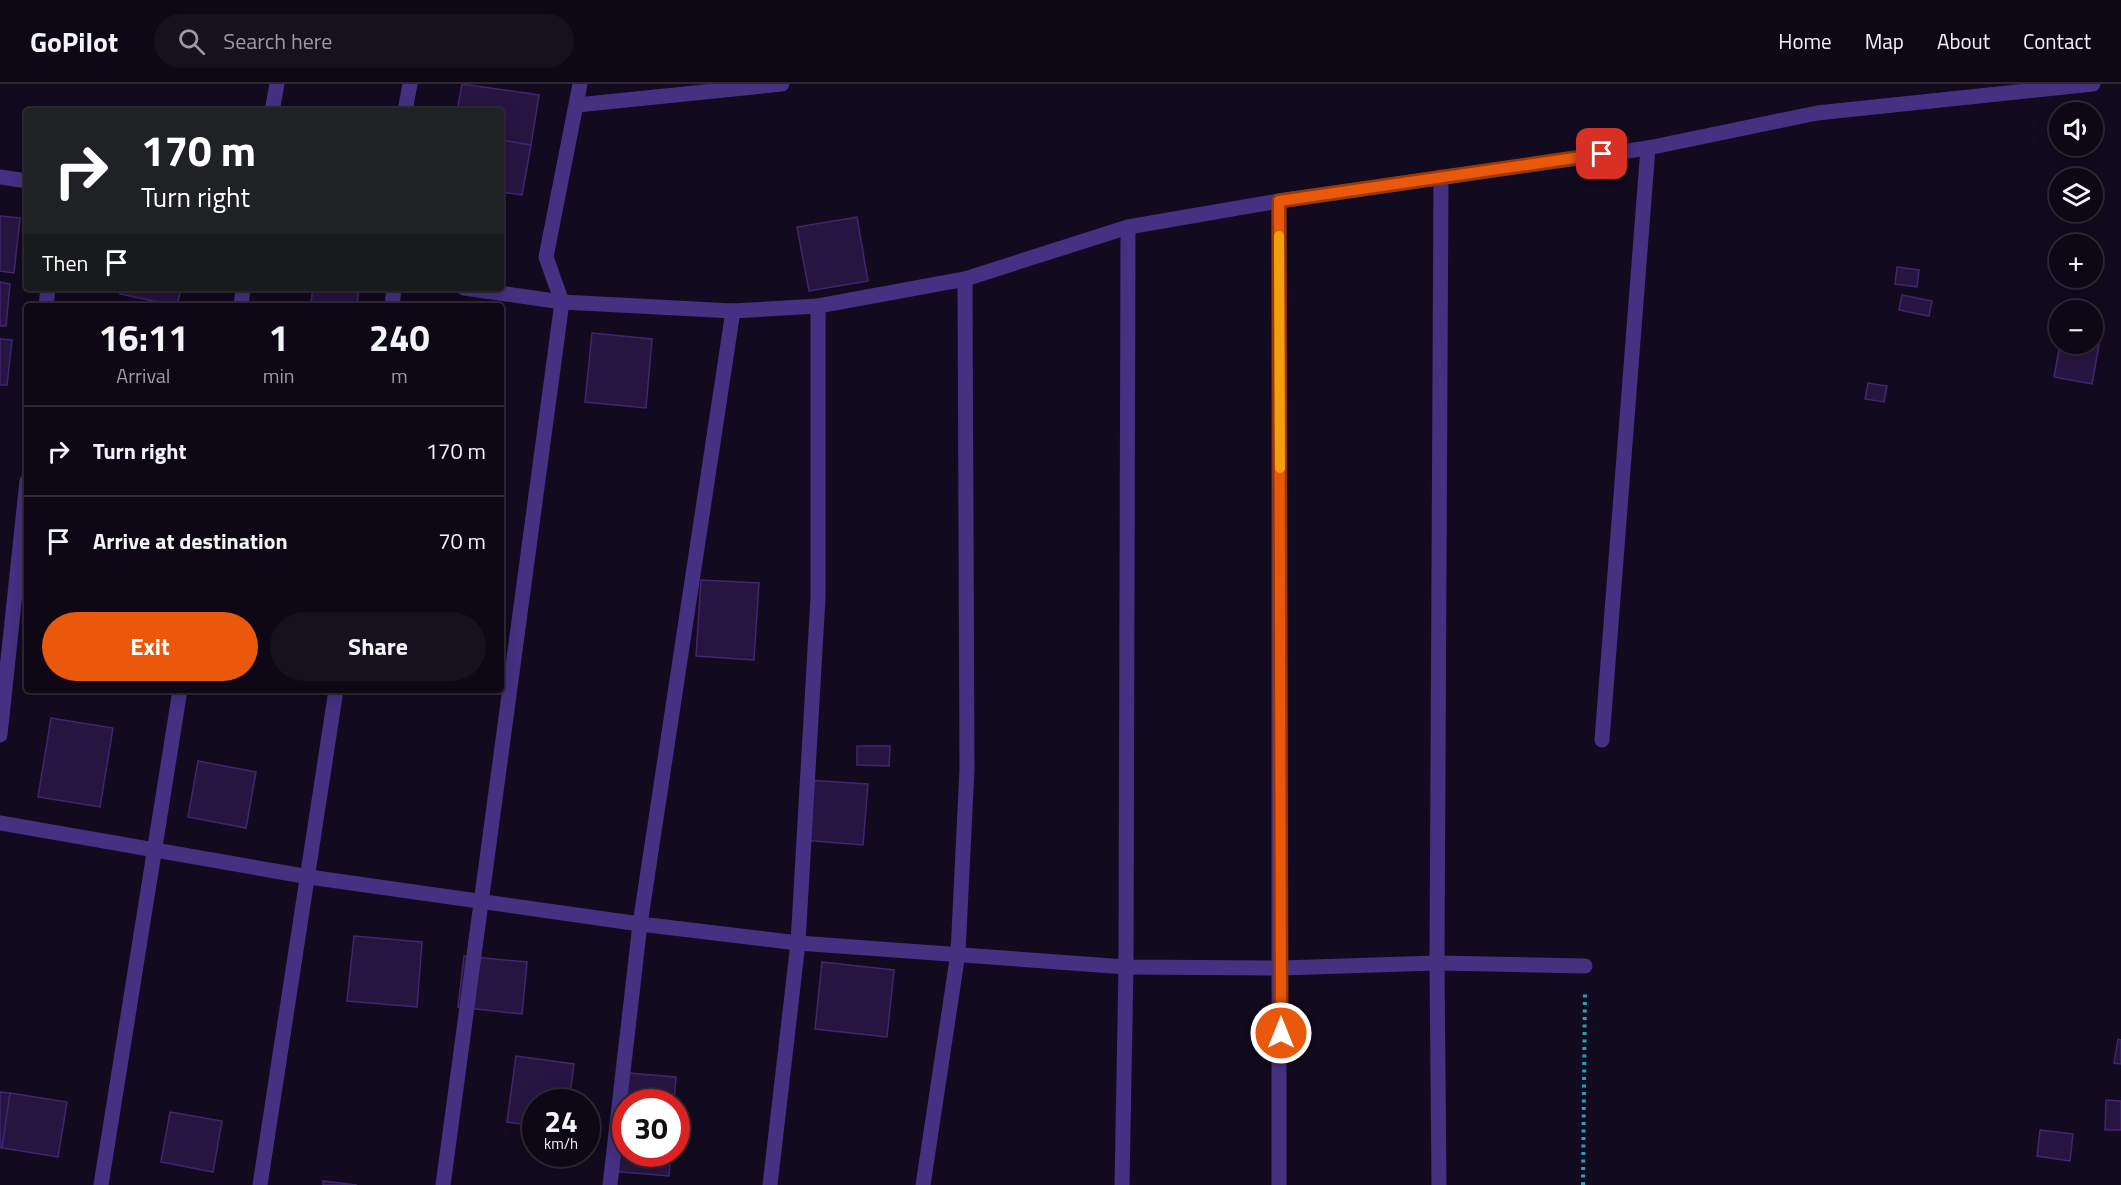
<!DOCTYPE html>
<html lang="en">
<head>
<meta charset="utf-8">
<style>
	:root { --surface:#0e0816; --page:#17111f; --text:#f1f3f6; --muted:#9b9aa1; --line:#2e2935; --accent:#ea580c }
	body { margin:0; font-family:"Titillium Web",sans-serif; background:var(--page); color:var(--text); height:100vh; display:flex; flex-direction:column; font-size:22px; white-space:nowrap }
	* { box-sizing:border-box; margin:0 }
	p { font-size:20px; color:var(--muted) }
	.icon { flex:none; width:33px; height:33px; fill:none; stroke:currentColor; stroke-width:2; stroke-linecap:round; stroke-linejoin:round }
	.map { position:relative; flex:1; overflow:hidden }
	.drawer { position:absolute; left:24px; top:219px; width:480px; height:390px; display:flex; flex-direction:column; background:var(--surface); border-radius:6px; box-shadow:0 3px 15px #0003,0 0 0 2px var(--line) }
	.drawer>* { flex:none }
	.banner { position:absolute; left:24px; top:24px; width:480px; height:183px; border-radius:6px; box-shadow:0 3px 15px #0003,0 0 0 2px var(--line); background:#202124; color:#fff; overflow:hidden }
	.tools { position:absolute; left:2049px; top:18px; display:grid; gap:12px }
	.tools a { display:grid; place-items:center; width:54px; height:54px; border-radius:50%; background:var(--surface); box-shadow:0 3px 15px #0003,0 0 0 2px var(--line); font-size:30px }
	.speed { position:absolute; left:522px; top:1005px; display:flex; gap:12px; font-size:30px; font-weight:700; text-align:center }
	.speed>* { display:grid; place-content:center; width:78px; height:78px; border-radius:50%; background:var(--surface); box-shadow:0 3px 15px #0003,0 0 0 2px var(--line); line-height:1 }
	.speed small { font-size:15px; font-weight:400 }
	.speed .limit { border:9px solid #d22; background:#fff; color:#111 }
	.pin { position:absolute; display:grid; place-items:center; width:51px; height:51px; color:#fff; margin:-26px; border-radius:12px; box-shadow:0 3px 9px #0006 }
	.me { position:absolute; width:66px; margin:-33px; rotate:0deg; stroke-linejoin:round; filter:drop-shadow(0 0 4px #0008) }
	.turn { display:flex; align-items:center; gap:21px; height:126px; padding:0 18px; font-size:27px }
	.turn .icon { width:78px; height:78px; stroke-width:2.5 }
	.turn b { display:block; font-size:42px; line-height:51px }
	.then { display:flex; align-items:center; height:57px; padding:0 18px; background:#0003; gap:12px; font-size:22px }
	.eta { display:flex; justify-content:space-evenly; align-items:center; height:102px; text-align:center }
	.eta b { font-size:36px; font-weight:700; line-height:42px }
	.cta { display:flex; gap:12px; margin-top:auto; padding:12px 18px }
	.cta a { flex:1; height:69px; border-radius:36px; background:var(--accent); color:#fff; font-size:24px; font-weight:700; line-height:69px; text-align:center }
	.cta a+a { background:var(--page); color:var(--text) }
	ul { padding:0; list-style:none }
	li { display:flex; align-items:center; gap:18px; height:90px; padding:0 18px; border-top:2px solid var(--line) }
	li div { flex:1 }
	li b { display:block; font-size:22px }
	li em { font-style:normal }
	header { display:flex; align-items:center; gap:36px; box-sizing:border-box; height:84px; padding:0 30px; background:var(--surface); border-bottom:2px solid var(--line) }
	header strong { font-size:28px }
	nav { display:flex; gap:33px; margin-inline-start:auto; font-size:21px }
	.search { width:420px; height:54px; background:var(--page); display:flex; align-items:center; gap:15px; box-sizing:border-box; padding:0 21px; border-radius:33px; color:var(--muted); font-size:22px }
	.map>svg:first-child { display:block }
</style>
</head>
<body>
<header>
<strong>GoPilot</strong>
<div class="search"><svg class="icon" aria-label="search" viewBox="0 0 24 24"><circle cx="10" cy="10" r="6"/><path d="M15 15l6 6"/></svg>Search here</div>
<nav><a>Home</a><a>Map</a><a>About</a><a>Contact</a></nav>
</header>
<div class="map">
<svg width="2121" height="1101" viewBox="0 0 2121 1101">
	<rect width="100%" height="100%" fill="#120a1e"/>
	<g fill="#261541" stroke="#42256f" stroke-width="1.5">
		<polygon points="462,0 539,11 531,61 501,56 501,27 457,27"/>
		<polygon points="501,56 531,61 522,111 501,108"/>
		<polygon points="0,132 20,134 14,189 0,187"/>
		<polygon points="857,133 868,197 809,207 797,143"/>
		<polygon points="1897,183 1919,186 1917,203 1895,200"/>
		<polygon points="0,198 10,200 6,242 0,242"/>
		<polygon points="121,204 181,204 177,222 120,210"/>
		<polygon points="313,204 359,204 357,222 311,219"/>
		<polygon points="1902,211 1932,217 1929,232 1899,226"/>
		<polygon points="592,249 652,255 646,324 585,318"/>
		<polygon points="0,255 12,256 7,301 0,301"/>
		<polygon points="2092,259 2099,261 2092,300 2054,293 2060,260"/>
		<polygon points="1868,299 1887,302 1884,318 1865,315"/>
		<polygon points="701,496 759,499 754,576 696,572"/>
		<polygon points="51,634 113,644 100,723 38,713"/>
		<polygon points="857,662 890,662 889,682 857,681"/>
		<polygon points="198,677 256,688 246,744 188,733"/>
		<polygon points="807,696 868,700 863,761 802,756"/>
		<polygon points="354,852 422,858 417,923 347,917"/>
		<polygon points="464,872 527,878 522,930 458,923"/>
		<polygon points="822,878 894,886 887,953 815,945"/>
		<polygon points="2118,955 2121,956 2121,980 2114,979"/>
		<polygon points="516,972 574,980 569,1018 536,1018 536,1042 507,1038"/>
		<polygon points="617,988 676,993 674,1018 626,1018 626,1042 613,1041"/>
		<polygon points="0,1008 10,1009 2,1064 0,1064"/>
		<polygon points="10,1009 67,1018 58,1073 2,1064"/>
		<polygon points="2106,1016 2121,1017 2121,1046 2105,1046"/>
		<polygon points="170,1028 222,1037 213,1088 161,1078"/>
		<polygon points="613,1041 626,1042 626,1070 671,1070 669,1092 610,1087"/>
		<polygon points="2040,1046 2073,1050 2070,1077 2037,1072"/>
		<polygon points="323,1097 357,1101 323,1101"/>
	</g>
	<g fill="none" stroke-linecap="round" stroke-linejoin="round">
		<polyline stroke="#24a4b7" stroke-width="4" stroke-dasharray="3 4.5" stroke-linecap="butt" points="1583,1101 1585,906"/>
		<g stroke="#443181" stroke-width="15">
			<polyline points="577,21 782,0"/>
			<polyline points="272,27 277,0"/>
			<polyline points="405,27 410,0"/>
			<polyline points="0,93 27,97"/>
			<polyline points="1279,117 1279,1101"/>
			<polyline points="464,204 562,218 733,227 818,222 965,195 1128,143 1279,117 1648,64 1817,29 2093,0"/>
			<polyline points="46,222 48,204"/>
			<polyline points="241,222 243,204"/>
			<polyline points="392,222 394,204"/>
			<polyline points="0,651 27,397"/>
			<polyline points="1602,656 1648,64"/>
			<polyline points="0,739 309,793 640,840 798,859 1126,883 1281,884 1437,879 1585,882"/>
			<polyline points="101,1101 180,606"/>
			<polyline points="260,1101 336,606"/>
			<polyline points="443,1101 562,218 546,173 580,0"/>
			<polyline points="610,1101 640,840 733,227"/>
			<polyline points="770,1101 798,859 818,514 818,222"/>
			<polyline points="923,1101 958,869 967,685 965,195"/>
			<polyline points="1122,1101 1126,883 1128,143"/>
			<polyline points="1439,1101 1437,879 1441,93"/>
		</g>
	</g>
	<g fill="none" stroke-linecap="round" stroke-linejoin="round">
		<g stroke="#983908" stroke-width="15">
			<polyline id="route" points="1281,949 1279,117 1602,70"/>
		</g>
		<use href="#route" stroke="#ea580c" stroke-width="10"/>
		<polyline stroke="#f59e0b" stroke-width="10" points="1279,152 1280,384"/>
	</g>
</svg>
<div class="tools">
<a><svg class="icon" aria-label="sound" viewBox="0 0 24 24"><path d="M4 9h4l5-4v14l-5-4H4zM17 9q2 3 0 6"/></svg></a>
<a><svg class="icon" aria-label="layers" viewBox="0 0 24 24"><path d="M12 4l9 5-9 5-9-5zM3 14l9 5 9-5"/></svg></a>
<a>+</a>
<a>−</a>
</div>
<div class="speed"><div>24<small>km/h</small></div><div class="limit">30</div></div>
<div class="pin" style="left:1602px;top:70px;background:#d93025"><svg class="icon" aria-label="arrive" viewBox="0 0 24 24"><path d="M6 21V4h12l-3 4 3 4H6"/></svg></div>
<svg class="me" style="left:1281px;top:949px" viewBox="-20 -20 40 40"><circle r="17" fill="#ea580c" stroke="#fff" stroke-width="3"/><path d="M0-11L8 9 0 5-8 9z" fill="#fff"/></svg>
<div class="banner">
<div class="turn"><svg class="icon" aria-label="right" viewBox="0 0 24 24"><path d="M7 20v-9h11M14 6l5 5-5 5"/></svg><div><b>170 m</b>Turn right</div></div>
<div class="then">Then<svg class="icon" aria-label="arrive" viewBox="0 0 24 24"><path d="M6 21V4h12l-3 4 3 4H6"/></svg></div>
</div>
<section class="drawer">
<div class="eta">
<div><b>16:11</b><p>Arrival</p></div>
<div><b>1</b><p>min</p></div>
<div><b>240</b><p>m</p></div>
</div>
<ul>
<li><svg class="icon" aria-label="right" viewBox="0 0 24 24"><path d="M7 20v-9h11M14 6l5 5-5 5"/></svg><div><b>Turn right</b></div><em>170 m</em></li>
<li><svg class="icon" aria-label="arrive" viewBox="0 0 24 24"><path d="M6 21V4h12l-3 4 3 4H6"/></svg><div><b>Arrive at destination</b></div><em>70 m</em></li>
</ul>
<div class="cta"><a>Exit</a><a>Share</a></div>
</section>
</div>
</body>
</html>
